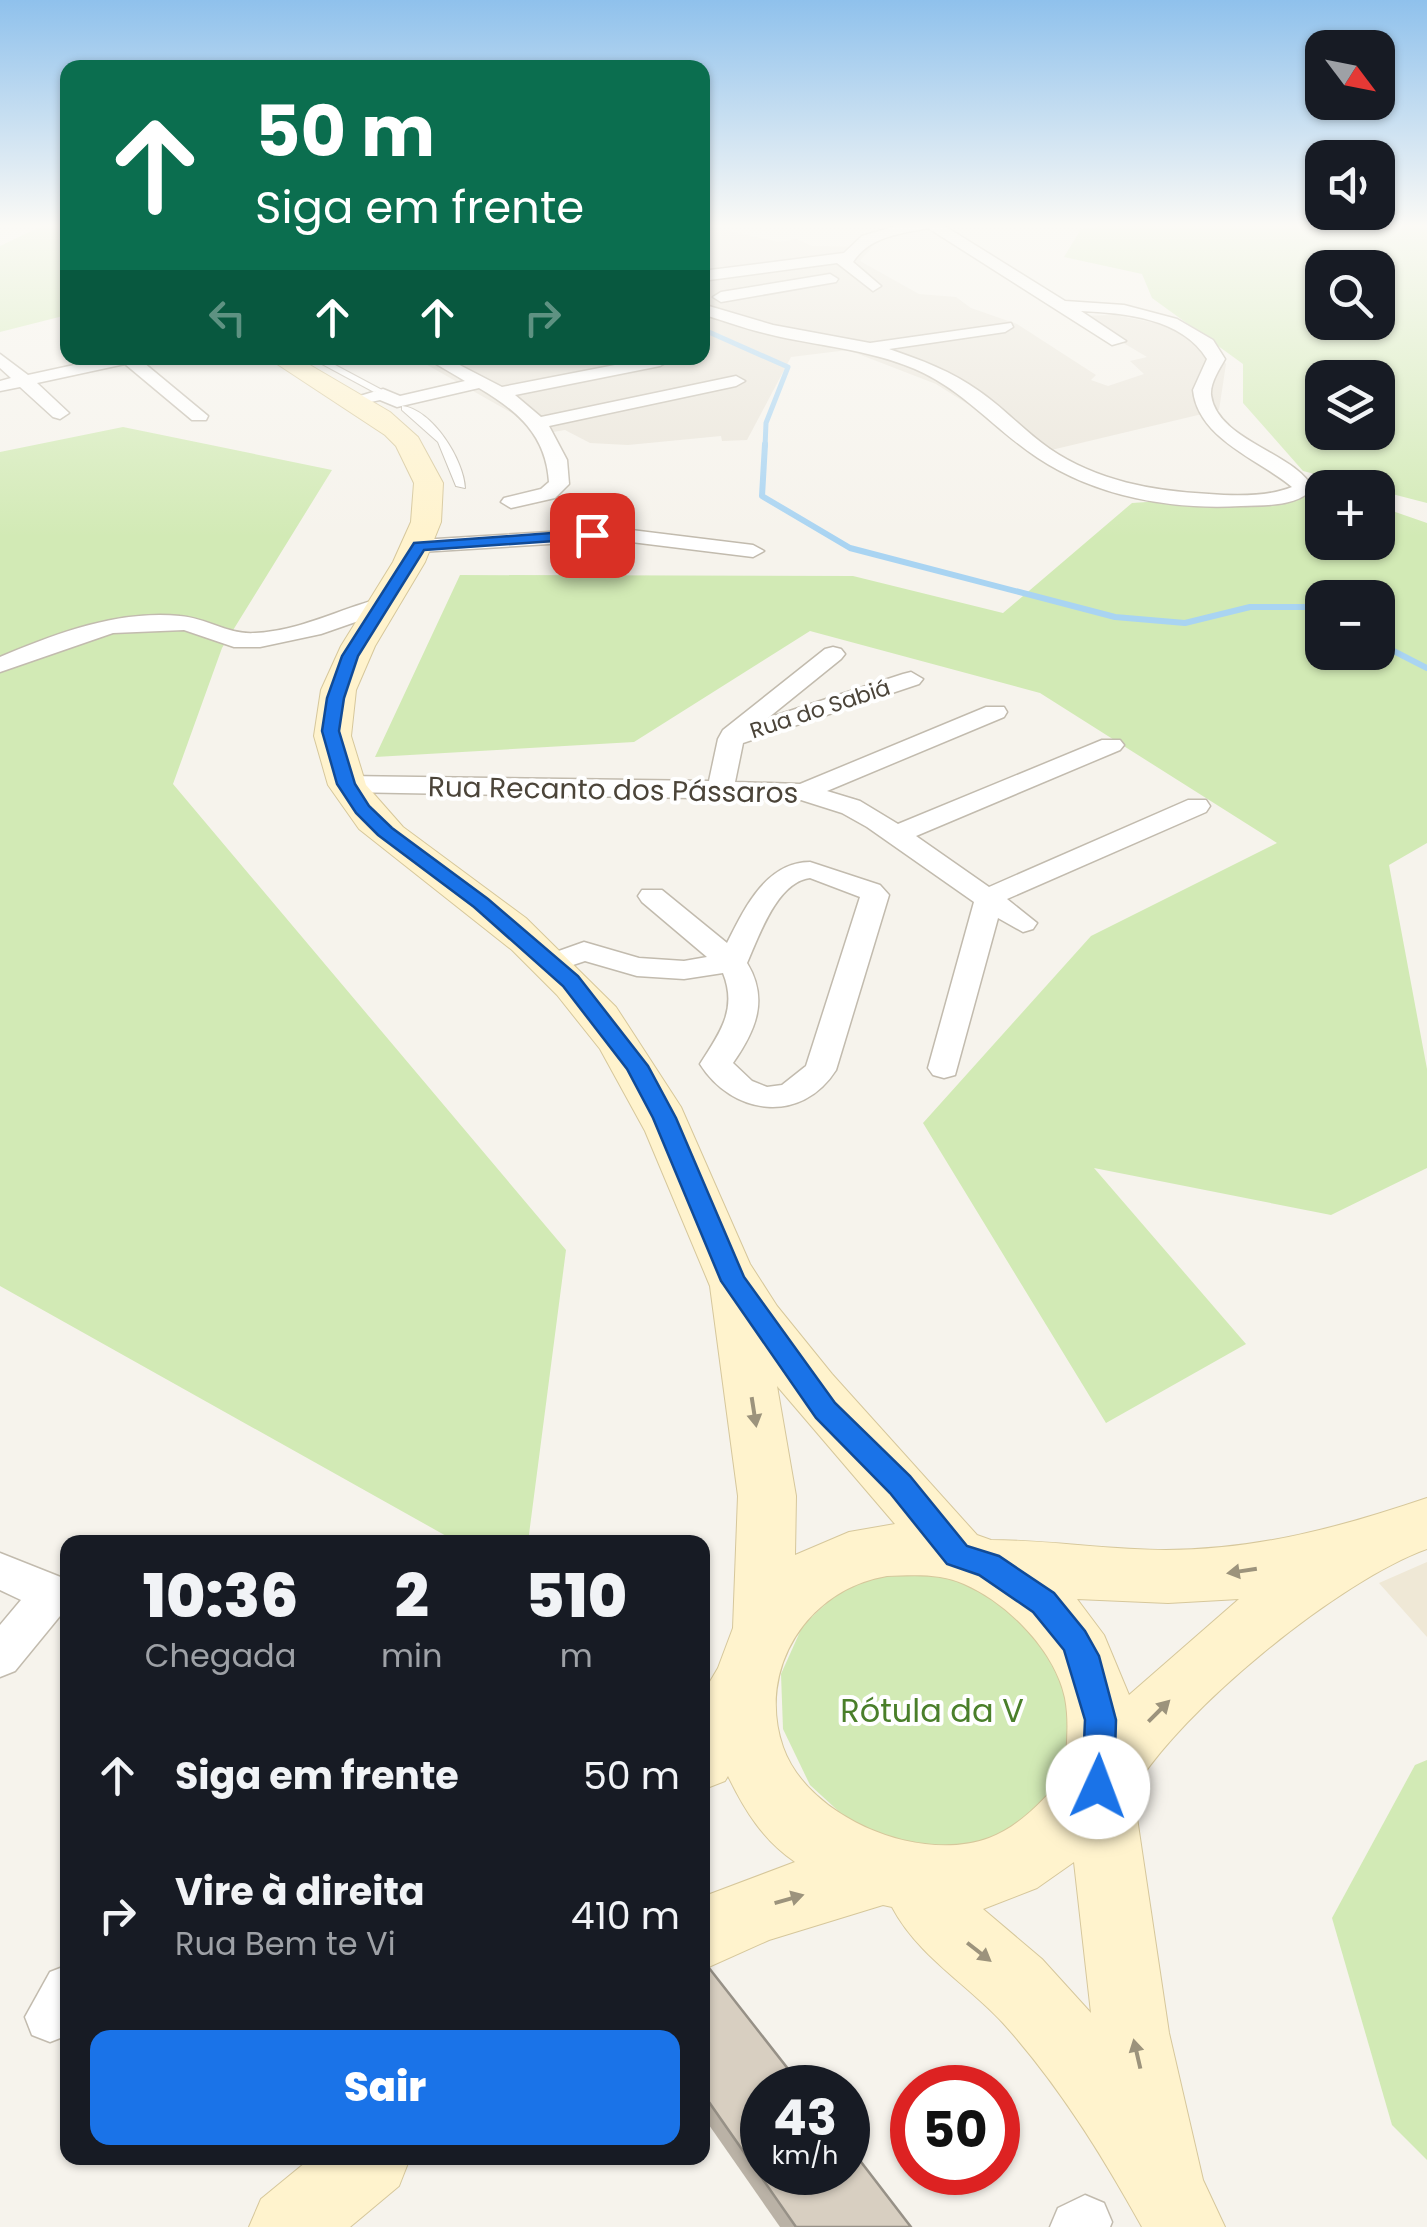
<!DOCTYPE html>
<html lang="pt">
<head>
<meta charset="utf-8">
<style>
	:root { --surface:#171b24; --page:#242831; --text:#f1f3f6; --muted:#9ea1a6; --accent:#1a73e8 }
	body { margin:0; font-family:Poppins,sans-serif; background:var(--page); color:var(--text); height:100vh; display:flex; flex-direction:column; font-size:38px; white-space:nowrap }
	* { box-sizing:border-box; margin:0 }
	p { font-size:32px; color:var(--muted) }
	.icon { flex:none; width:55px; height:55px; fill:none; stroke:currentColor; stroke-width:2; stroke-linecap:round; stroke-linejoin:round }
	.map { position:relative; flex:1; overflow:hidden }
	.panel { position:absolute; left:60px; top:1535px; width:650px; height:630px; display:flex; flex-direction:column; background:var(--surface); border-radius:20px; box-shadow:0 2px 8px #0004 }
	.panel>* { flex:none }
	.banner { position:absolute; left:60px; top:60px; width:650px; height:305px; border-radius:20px; box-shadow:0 2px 8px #0004; background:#0b6e4f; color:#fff; overflow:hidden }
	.needle { width:65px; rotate:122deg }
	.buttons { position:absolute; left:1305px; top:30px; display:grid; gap:20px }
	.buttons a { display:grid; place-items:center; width:90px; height:90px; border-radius:20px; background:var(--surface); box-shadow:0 2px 8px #0004; font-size:50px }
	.speed { position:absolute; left:740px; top:2065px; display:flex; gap:20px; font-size:50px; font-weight:700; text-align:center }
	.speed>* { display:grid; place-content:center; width:130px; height:130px; border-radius:50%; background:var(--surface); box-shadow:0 2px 8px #0004; line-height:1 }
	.speed small { font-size:25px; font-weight:400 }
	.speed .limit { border:15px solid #d22; background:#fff; color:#111 }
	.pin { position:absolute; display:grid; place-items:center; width:85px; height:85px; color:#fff; margin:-42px; border-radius:20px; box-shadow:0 5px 15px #0006 }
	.me { position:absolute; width:110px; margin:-55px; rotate:2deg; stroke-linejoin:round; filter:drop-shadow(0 0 8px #0008) }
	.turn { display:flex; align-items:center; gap:35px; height:210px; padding:0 30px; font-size:45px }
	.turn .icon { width:130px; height:130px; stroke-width:2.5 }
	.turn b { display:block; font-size:70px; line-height:85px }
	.lanes { display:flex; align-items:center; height:95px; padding:0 30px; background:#0003; justify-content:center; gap:50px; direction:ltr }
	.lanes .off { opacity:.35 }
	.eta { display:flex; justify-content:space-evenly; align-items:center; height:170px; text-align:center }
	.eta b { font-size:60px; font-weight:800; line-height:70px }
	.action { display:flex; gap:20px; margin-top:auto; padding:20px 30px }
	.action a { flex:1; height:115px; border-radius:20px; background:var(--accent); color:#fff; font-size:40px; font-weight:800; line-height:115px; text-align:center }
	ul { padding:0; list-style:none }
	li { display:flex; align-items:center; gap:30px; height:140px; padding:0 30px }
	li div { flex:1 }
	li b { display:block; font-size:38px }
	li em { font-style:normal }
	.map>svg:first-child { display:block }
</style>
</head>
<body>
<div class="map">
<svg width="1427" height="2227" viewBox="0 0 1427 2227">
	<rect width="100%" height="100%" fill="#f6f3ec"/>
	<polygon fill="#eae5da" points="703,225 779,242 796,239 812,246 872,247 860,261 919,294 956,297 971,308 1017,324 1096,375 1091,380 1108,386 1144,374 1130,361 1147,357 1078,316 1115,315 1160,324 1214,349 1226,364 1219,410 1043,452 936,384 848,350 791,357 747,440 722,441 721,436 628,445 590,443 565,430 547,433 415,358 702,358"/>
	<polygon fill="#efe8d6" points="1427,1562 1427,1637 1379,1583"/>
	<g fill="#d2eab5" fill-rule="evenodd">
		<polygon points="44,225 67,225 67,315 0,332 0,246"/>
		<path d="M1108,225H1427V503L1303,471L1243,403V364L1152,298L1142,274L1064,257L1081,229ZM1322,268H1378V322H1322ZM1322,378H1378V432H1322Z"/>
		<polygon points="123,427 332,470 222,648 173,784 566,1250 528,1542 457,1542 0,1286 0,452"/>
		<path d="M1322,490V542H1378V506L1427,523V843L1389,865L1427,1069V1168L1331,1215L1094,1168L1246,1344L1106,1423L923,1123L1091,936L1277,843L1040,693L810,631L634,742L375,757L460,575L853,576L1003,613L1132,503ZM1322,598H1378V652H1322Z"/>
		<polygon points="893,1570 949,1571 1000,1589 1074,1668 1075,1773 1044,1817 989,1847 923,1852 859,1830 810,1785 783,1729 781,1674 803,1625 842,1589"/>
		<polygon points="1427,1760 1427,2160 1392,2125 1332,1918 1415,1765"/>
	</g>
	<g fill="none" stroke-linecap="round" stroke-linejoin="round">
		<polyline stroke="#a9d4f2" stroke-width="5" points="702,329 788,367 766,423 765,447"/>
		<g stroke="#a9d4f2" stroke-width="6">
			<polyline points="765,444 762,496 850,548 1115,617 1185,623 1250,607 1306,607 1322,615"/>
			<polyline points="1378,643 1427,668"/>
		</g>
		<g stroke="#c2bbae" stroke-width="2">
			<g id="service">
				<polygon points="311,358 322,358 382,390 374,392"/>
				<path d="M402,406C432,409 464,460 465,488L456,486L438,442L402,410Z"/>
			</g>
		</g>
		<g stroke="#c2bbae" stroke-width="3">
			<g id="minor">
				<path d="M899,225H943L1065,301L1124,305L1177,319L1213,340L1225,359C1219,370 1210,383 1211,395C1217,441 1297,453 1313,489C1295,507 1266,505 1241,506C1172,510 1097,497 1038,458C995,430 964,390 915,369C868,349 817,346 768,334C746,329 724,321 702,314V304L773,325L870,343L1011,323L1013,327L1005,332L889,349C921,360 951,371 979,391C1004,408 1025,432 1050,449C1097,481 1153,491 1209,494C1235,496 1268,497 1292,487C1260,460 1198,439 1193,390L1207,359C1182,318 1124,313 1081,311L1126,341L1112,345L928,228C900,234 870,236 853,262L881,286L873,291L837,263L702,281V271L844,253L862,236Z"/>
				<polygon points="830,274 838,279 836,282 721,302 713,297 721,292"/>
				<polygon points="0,354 28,375 106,358 138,358 208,416 206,420 192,420 125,364 37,383 69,413 60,419 53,417 20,387 0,391 0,381 11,378 0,368"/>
				<path d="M426,358H446L502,387L651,358L669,361L660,366L515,395L541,417L736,376L745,381L736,386L549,426L567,460L569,484L555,498L511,508L501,502L504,498L541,489L549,482C546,435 518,411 479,388L397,407L380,400L352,406L343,401L383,389L400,396L465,381Z"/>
				<polygon points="615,528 753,545 764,551 753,557 615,540 420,552 409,546 420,540"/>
				<path d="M382,598L390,600L393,605L390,610L321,634L260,647H234L184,630L113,633L0,672V657C57,633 118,610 180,616C207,618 228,635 255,633C300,631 339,609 382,598Z"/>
				<polygon points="833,647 841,649 845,654 841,659 768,718 903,674 911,672 923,679 919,684 743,743 735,782 800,784 986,707 1004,707 1007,712 1004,717 827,791 860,801 898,824 1102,740 1120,740 1124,745 1120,750 916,836 989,887 1188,800 1206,800 1210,806 1206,812 1007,899 1037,923 1033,929 1023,932 998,918 955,1075 944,1078 933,1075 928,1068 974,902 867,827 842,813 801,800 346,792 333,784 346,776 709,781 718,739 723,730 825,649"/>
				<path d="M810,862L880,885L889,895L836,1070C801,1125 732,1115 700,1064C719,1034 738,1010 723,973L684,979L637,976L585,961L549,973L539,970L534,964L539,958L584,942L639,958L684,961L707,957L642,902L638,896L642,890H662L727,943C744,909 766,862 810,862ZM810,878L860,897L806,1066L782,1085L767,1087L752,1081L733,1063C756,1030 769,999 747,963C759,936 777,882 810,878Z"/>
				<polygon points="0,1553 68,1580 68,1619 60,1616 15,1671 0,1677 0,1625 21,1600 0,1590"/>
				<polygon points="68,1965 68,2035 50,2042 32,2035 25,2017 50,1972"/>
				<polygon points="1085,2195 1104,2203 1112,2222 1110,2227 1050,2227 1058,2208"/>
			</g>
		</g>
		<g stroke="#d6c79b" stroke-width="2">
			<g id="secondary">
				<path d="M268,358H298L390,412L418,437L443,483L441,522L425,562L375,646L356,690L351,736L366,785L403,827L526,918L616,1007L681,1107L750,1264L777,1306L832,1374L977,1535L991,1540C1049,1540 1107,1550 1166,1550C1256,1550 1342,1527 1427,1498V1549C1340,1580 1180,1710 1133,1791L1169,2033L1203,2180L1225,2227H1142C1102,2155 1058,2084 1003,2023C966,1983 918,1956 892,1907L883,1905L769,1940L702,1970V1897L795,1862C763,1840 745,1811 728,1776L725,1781L702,1790V1695L718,1668L733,1628L738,1496L710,1286L645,1131L600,1049L557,995L512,950L359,829L328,785L314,736L321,690L341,646L393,562L411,522L414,483L396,446L385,435ZM777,1386L895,1524L849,1532L795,1555L796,1496ZM887,1576C912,1575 941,1573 964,1584C1008,1603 1055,1651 1065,1698C1070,1724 1066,1749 1065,1775C1045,1799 1019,1827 989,1838C920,1864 808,1818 783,1747C756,1669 808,1589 887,1576ZM1077,1599L1168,1603L1239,1599L1129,1695L1104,1635ZM1074,1862L1091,2013L1042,1959L983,1909L1037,1888Z"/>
				<polygon points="311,2158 410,2158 399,2186 350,2227 249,2227 261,2199"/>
			</g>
		</g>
		<use href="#service" fill="#fff" fill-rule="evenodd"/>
		<use href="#minor" fill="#fff" fill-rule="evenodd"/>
		<use href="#secondary" fill="#fff3cd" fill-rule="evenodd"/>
	</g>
	<polygon fill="#bab2a6" points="702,1959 911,2227 780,2227 702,2115"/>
	<polygon fill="#d8cfc1" stroke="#979187" stroke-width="2.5" points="702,1959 803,2088 762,2088 762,2172 848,2172 848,2145 911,2227 796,2227 702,2092"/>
	<defs><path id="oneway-solid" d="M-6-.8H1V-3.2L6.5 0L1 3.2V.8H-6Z" transform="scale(2.5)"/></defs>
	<g fill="#9c937c">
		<use href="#oneway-solid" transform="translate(754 1412) rotate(81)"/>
		<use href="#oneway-solid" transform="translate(1242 1571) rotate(171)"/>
		<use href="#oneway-solid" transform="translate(1159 1711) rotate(-45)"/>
		<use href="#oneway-solid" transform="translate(789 1899) rotate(-16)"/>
		<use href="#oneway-solid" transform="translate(979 1952) rotate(38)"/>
		<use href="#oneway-solid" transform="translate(1137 2054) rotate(-103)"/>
	</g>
	<linearGradient id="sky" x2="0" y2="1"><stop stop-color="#8fc1ec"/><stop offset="0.42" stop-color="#fbfaf6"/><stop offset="1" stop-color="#fbfaf6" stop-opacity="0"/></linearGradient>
	<rect width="1427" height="537" fill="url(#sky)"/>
	<polygon fill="#1a73e8" stroke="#114b97" stroke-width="2.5" points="592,530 599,535 597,538 424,550 358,656 344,698 339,731 355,784 369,806 392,828 488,899 578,976 648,1066 676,1118 744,1277 835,1403 910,1476 967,1546 999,1556 1054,1593 1085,1631 1099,1656 1116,1720 1114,1787 1110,1798 1098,1802 1087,1798 1082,1787 1085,1720 1064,1650 1033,1612 979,1575 947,1564 890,1493 816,1418 721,1281 653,1118 627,1069 563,986 474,907 378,835 356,813 337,784 322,731 327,698 342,656 414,543"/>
	<g text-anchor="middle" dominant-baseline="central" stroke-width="8" stroke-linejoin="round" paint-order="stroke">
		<g font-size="22" fill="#4b4439" stroke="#fff">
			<text transform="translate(820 709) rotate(-18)">Rua do Sabiá</text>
		</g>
		<g font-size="28" fill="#4b4439" stroke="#fff">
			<text transform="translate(613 790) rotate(1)">Rua Recanto dos Pássaros</text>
		</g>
		<g font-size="32" fill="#4a7f2a" stroke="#fff">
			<text x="932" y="1710">Rótula da V</text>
		</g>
	</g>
</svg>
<div class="buttons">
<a><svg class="needle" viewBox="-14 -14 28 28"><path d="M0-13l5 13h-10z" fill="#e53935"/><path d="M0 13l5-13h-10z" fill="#9ea1a6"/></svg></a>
<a><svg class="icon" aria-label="sound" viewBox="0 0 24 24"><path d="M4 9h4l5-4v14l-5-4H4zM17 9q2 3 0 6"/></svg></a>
<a><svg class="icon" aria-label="search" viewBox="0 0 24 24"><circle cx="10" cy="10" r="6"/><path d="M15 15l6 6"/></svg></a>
<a><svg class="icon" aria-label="layers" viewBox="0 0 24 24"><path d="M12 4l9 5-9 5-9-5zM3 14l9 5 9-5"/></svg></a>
<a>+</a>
<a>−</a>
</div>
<div class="speed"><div>43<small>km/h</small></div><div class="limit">50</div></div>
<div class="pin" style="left:592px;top:535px;background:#d93025"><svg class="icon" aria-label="arrive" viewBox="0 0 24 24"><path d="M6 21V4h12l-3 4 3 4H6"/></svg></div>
<svg class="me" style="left:1098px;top:1787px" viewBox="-20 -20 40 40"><circle r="19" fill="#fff"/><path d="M0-13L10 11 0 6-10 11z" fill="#1a73e8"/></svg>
<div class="banner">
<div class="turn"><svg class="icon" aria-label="ahead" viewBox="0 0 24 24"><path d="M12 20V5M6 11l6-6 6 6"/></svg><div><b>50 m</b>Siga em frente</div></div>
<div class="lanes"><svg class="icon off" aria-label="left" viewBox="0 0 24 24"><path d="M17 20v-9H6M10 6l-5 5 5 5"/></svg><svg class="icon" aria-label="ahead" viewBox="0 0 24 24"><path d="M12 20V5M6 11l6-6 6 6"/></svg><svg class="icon" aria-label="ahead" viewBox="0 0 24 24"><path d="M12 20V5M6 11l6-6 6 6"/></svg><svg class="icon off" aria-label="right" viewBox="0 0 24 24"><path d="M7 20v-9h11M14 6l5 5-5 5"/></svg></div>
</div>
<section class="panel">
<div class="eta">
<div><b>10:36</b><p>Chegada</p></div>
<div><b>2</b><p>min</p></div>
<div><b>510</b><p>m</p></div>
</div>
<ul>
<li><svg class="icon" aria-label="ahead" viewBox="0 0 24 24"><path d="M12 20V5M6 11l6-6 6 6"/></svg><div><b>Siga em frente</b></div><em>50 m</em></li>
<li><svg class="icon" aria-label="right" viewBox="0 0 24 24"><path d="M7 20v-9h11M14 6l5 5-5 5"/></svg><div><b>Vire à direita</b><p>Rua Bem te Vi</p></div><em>410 m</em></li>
</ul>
<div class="action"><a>Sair</a></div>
</section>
</div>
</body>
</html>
